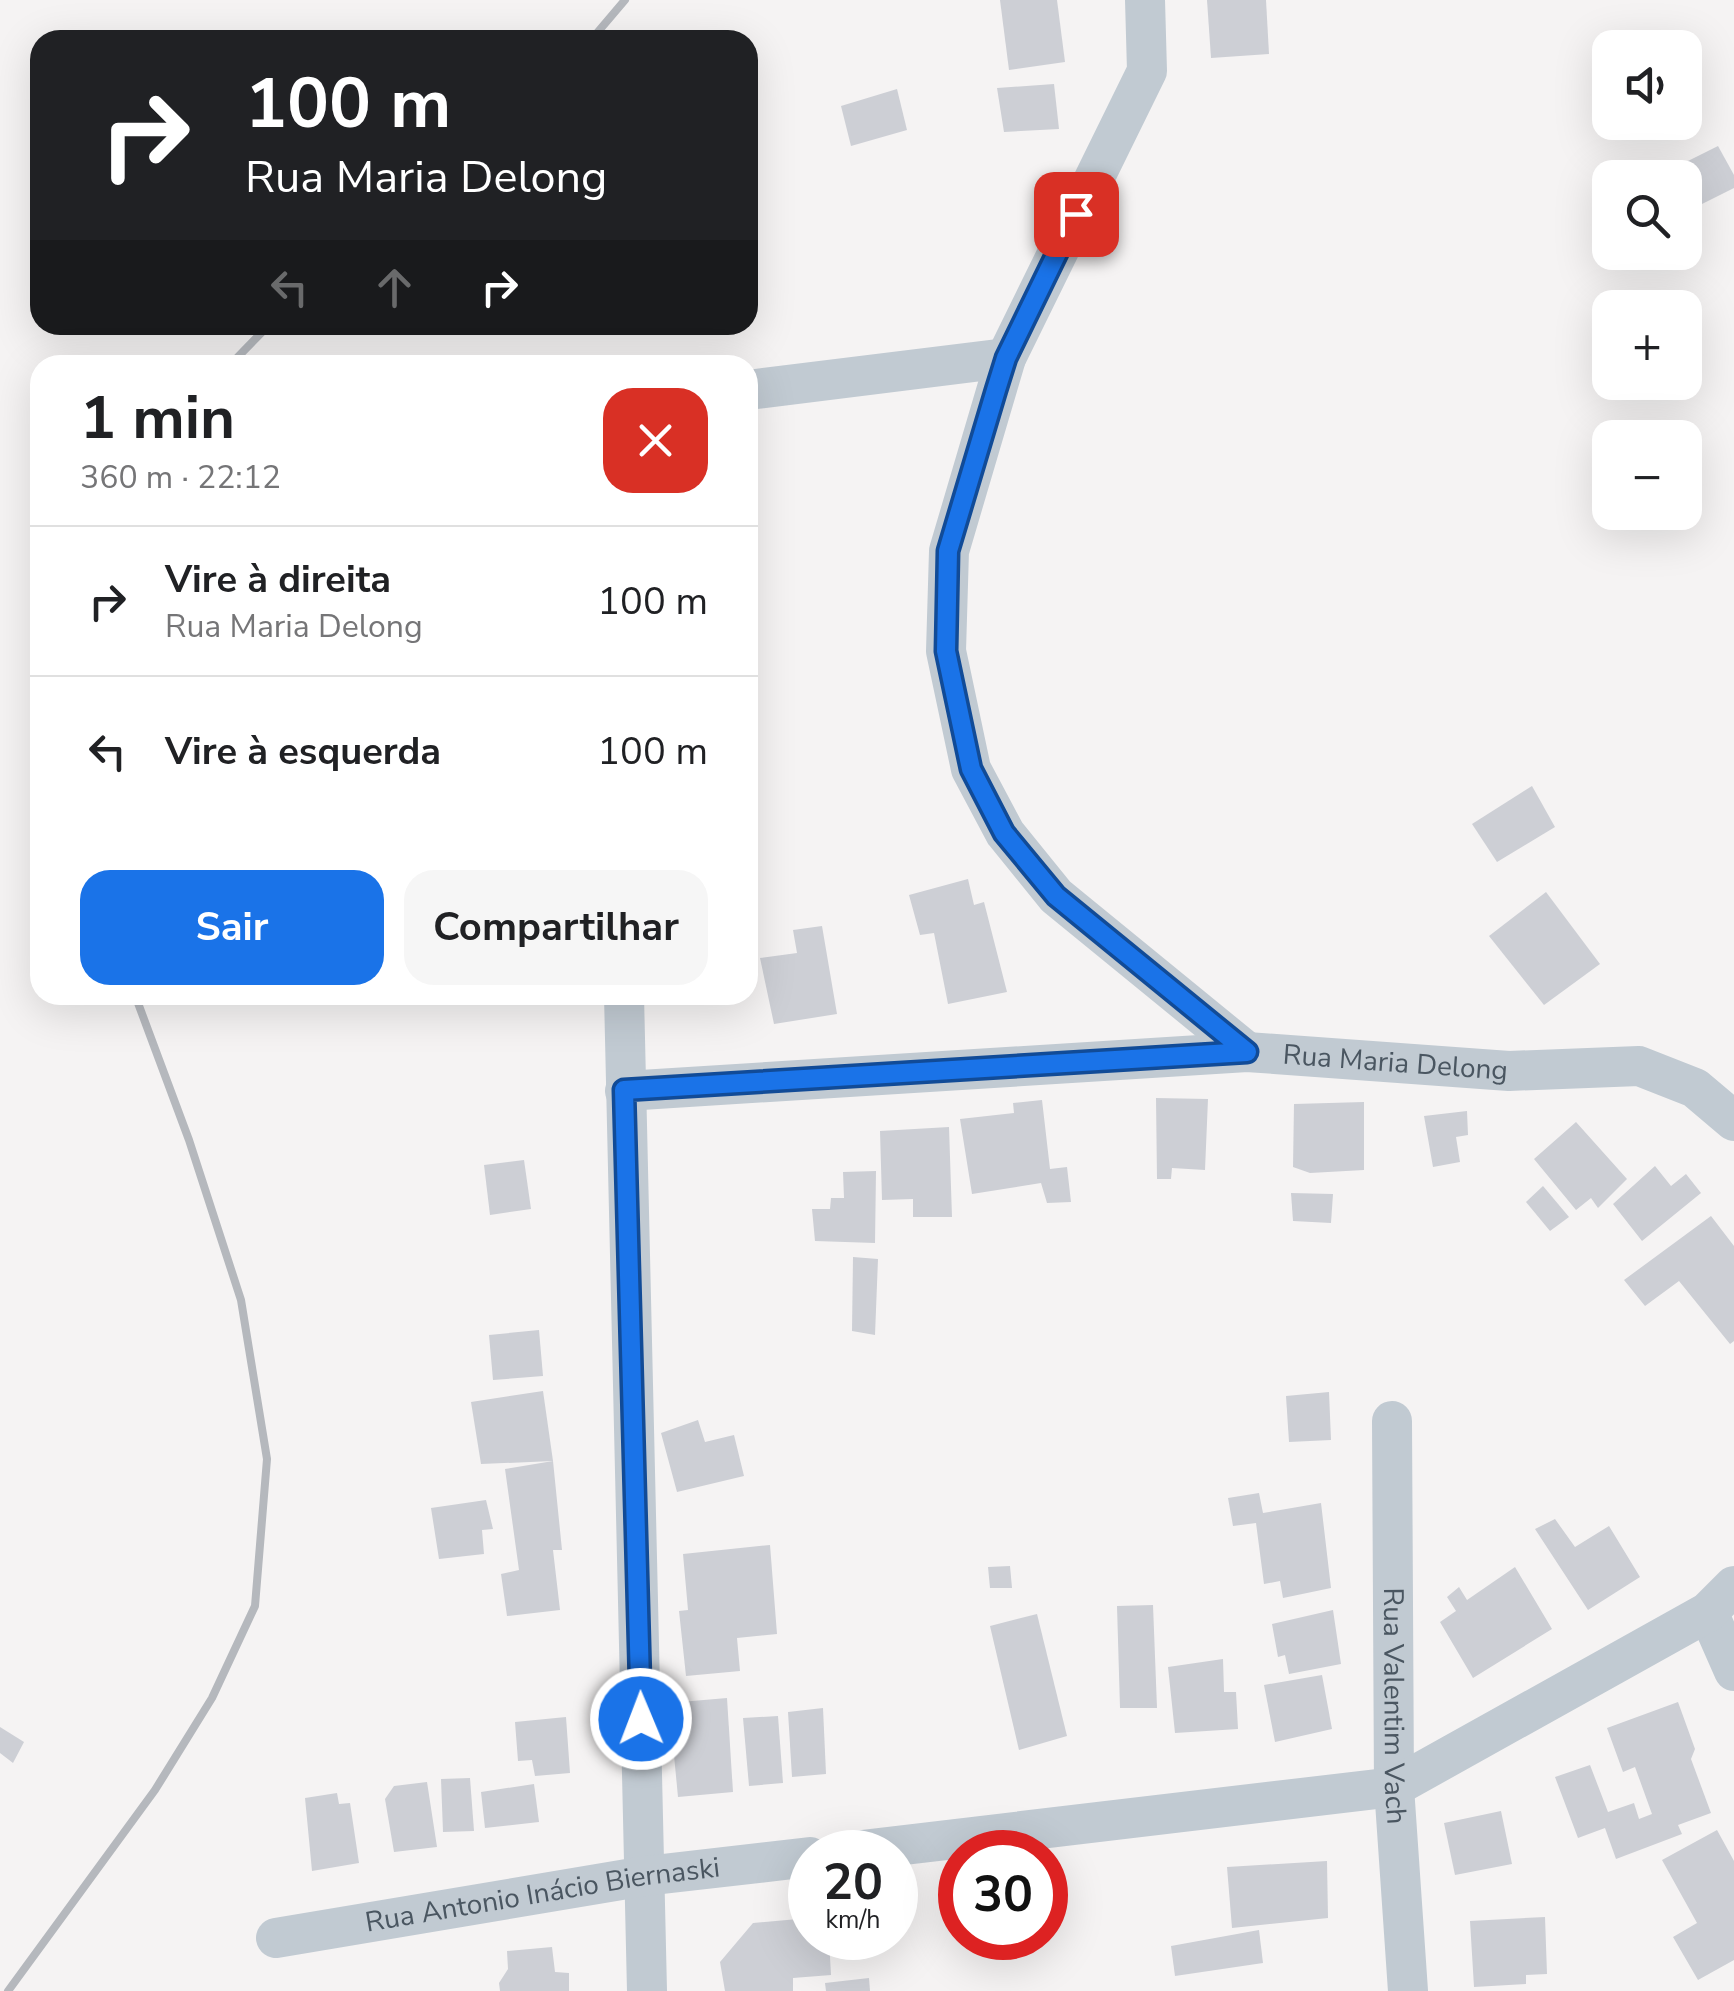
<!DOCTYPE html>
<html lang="pt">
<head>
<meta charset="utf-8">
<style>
	:root { --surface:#fff; --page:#f6f6f6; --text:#202124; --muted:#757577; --line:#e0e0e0; --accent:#1a73e8 }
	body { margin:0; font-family:"Nunito Sans",sans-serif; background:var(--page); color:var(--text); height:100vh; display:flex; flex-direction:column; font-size:38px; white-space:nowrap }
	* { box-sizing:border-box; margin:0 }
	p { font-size:32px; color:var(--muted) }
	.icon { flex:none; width:55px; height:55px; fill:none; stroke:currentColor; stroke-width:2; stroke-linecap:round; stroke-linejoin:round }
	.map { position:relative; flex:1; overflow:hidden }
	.drawer { position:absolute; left:30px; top:355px; width:728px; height:650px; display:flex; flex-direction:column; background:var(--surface); border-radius:30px; box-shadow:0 10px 40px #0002 }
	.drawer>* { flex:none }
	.top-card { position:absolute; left:30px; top:30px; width:728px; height:305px; border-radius:30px; box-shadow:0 10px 40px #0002; background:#202124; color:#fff; overflow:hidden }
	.fabs { position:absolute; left:1592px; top:30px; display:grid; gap:20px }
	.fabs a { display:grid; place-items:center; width:110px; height:110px; border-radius:20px; background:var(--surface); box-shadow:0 10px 40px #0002; font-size:50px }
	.speed { position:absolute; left:788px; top:1830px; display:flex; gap:20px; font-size:50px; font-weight:700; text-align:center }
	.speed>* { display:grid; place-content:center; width:130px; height:130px; border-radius:50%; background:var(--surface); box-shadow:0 10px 40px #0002; line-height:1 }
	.speed small { font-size:25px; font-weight:400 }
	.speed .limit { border:15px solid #d22; background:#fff; color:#111 }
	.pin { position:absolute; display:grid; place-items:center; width:85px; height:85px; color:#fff; margin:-42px; border-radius:20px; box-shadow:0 5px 15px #0006 }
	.me { position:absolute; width:110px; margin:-55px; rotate:359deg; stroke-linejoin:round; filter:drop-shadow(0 0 8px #0008) }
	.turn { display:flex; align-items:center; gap:35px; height:210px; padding:0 50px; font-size:45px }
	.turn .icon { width:130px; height:130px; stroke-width:2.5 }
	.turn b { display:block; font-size:70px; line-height:85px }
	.lanes { display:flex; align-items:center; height:95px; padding:0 50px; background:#0003; justify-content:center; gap:50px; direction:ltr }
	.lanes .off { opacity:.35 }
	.round { display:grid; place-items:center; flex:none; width:105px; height:105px; border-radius:30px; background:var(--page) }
	.overview { display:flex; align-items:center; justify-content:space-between; height:170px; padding:0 50px }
	h1 { font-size:60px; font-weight:700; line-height:75px }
	.action { display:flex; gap:20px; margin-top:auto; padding:20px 50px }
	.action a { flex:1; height:115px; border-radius:30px; background:var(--accent); color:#fff; font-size:40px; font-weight:700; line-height:115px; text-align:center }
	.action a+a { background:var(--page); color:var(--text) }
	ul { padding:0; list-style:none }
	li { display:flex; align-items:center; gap:30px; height:150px; padding:0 50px; border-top:2px solid var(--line) }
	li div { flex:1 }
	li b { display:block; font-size:38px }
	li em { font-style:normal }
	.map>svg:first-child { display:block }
</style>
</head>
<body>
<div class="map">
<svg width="1734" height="1991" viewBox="0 0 1734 1991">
	<rect width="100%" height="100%" fill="#f5f3f3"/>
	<g fill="#cdcfd5">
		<polygon points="1000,0 1057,0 1065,62 1009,70"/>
		<polygon points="1207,0 1266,0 1269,54 1211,58"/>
		<polygon points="1054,84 1059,129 1004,132 997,88"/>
		<polygon points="897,89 907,130 851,146 841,106"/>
		<polygon points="1718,146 1734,175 1734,188 1698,206 1678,166"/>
		<polygon points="1532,786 1555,827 1497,862 1472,824"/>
		<polygon points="968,879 974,905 984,902 1007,992 948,1004 934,933 920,935 909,895"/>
		<polygon points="1546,892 1600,964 1544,1005 1489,936"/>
		<polygon points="822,926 837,1014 774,1024 760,958 797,953 793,930"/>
		<polygon points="1156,1098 1208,1099 1205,1170 1172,1168 1171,1179 1157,1179"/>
		<polygon points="1042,1100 1050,1169 1067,1167 1071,1202 1047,1203 1041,1183 972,1194 960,1119 1014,1113 1013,1103"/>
		<polygon points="1364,1102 1364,1170 1310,1173 1293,1167 1294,1104"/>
		<polygon points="1467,1111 1468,1135 1456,1137 1460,1162 1433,1167 1424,1116"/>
		<polygon points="1576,1122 1627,1179 1598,1208 1591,1198 1576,1210 1534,1159"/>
		<polygon points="949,1127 952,1217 913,1217 913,1199 882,1200 880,1131"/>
		<polygon points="524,1160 531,1209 490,1215 484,1165"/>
		<polygon points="1655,1166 1671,1186 1686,1174 1701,1193 1642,1241 1613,1204"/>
		<polygon points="876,1171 875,1243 815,1241 812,1209 830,1209 831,1198 844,1198 843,1172"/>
		<polygon points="1543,1186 1569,1217 1550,1231 1526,1202"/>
		<polygon points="1291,1193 1333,1194 1331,1223 1293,1221"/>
		<polygon points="1711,1216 1734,1246 1734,1341 1730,1344 1679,1281 1645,1306 1624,1280"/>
		<polygon points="853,1257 878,1259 875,1335 852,1331"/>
		<polygon points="539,1330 543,1376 493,1380 489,1335"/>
		<polygon points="543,1391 553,1461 481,1464 471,1402"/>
		<polygon points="1329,1392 1331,1440 1289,1442 1286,1396"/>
		<polygon points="698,1420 705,1442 734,1435 744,1476 677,1492 661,1433"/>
		<polygon points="553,1461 562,1550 553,1550 560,1610 507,1616 501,1574 519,1570 505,1469"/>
		<polygon points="1259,1493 1263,1513 1321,1503 1331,1588 1283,1598 1280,1581 1264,1584 1256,1523 1233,1526 1228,1498"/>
		<polygon points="486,1500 493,1529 482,1530 484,1554 439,1559 431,1508"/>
		<polygon points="1555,1519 1575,1547 1609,1526 1640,1577 1588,1610 1535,1529"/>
		<polygon points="770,1545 777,1634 737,1638 740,1671 686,1676 679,1611 688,1610 683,1554"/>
		<polygon points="1010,1566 1012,1588 990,1588 988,1567"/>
		<polygon points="1515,1567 1552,1629 1473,1678 1440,1622 1456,1611 1447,1597 1459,1587 1467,1600"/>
		<polygon points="1153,1605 1157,1708 1120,1708 1117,1606"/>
		<polygon points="1333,1610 1341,1664 1289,1674 1285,1655 1278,1657 1272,1624"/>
		<polygon points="1037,1614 1067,1736 1019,1750 990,1626"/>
		<polygon points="1223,1659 1224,1692 1236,1692 1238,1729 1175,1733 1168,1667"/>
		<polygon points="1322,1675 1332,1729 1275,1742 1264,1685"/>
		<polygon points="727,1698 733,1792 678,1797 669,1703"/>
		<polygon points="1678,1702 1695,1749 1691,1759 1711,1813 1678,1825 1682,1834 1616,1859 1605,1828 1578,1838 1555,1777 1590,1765 1608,1812 1634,1803 1639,1819 1652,1814 1635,1767 1623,1772 1607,1728"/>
		<polygon points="823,1708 826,1774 792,1777 788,1712"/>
		<polygon points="778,1716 783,1783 749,1786 743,1718"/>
		<polygon points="566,1717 570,1773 535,1776 532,1760 518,1761 515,1722"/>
		<polygon points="0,1727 24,1742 13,1763 0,1753"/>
		<polygon points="470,1778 474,1831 443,1832 441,1779"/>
		<polygon points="427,1782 437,1847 394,1852 385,1799 394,1786"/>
		<polygon points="534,1784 539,1822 485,1828 481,1792"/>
		<polygon points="337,1793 339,1804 350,1803 359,1863 312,1871 305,1798"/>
		<polygon points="1501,1811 1512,1864 1455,1875 1444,1823"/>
		<polygon points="1717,1830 1734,1861 1734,1960 1698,1980 1673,1937 1697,1923 1662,1860"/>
		<polygon points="1327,1861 1328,1918 1232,1928 1227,1867"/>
		<polygon points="1545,1917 1547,1974 1526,1975 1526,1984 1474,1987 1470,1921"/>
		<polygon points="809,1918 810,1938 829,1938 831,1975 793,1978 793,1991 725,1991 720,1962 753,1923"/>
		<polygon points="1259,1930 1263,1963 1175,1976 1171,1946"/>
		<polygon points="552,1947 555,1972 569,1973 569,1991 500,1991 499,1983 508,1969 507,1951"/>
		<polygon points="869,1978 870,1991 826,1991 825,1983"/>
	</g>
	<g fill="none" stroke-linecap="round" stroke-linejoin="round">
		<g stroke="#c1cad2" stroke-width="40">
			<polyline points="1145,0 1147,71 1006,358 949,551 946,651 971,769 1005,833 1056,896 1247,1052"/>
			<polyline points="748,390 1006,358"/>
			<polyline points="624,995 647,1991"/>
			<path id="s1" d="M625,1091L1247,1052L1509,1071L1639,1066L1695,1088L1734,1121"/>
			<path id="s2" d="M1392,1421L1394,1787L1408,1991"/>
			<polyline points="1708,1612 1734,1671"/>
			<polyline points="845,1852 1394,1787 1708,1612 1734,1586"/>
			<path id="s3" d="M276,1938L645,1876L810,1857"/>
		</g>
		<g stroke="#b5b8bd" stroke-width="8">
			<polyline points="591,40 625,0"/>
			<polyline points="230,365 269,325"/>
			<polyline points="8,1991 155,1790 212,1698 255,1606 267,1459 241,1300 189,1140 135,995"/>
		</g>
	</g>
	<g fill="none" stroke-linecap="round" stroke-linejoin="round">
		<g stroke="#114b97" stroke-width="25">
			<polyline id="route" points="641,1719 624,1090 1247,1052 1056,896 1004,833 971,769 946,651 948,551 996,390 1006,358 1076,214"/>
		</g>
		<use href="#route" stroke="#1a73e8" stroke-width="18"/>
	</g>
	<g text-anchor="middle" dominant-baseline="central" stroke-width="9" stroke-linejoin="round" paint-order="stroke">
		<g font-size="28" fill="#4a5661" stroke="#fff">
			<text stroke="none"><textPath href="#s1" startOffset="772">Rua Maria Delong</textPath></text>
			<text stroke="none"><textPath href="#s2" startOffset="285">Rua Valentim Vach</textPath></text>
			<text stroke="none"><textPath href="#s3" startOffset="270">Rua Antonio Inácio Biernaski</textPath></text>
		</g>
	</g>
</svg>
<div class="fabs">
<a><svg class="icon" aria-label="sound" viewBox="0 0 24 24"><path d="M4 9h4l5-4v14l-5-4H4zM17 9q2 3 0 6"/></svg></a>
<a><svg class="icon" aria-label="search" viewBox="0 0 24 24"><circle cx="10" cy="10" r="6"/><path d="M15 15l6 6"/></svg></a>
<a>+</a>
<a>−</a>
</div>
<div class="speed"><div>20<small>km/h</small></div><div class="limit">30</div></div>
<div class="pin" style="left:1076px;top:214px;background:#d93025"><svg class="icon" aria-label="arrive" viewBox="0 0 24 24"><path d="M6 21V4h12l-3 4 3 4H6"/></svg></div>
<svg class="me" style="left:641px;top:1719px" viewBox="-20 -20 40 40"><circle r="17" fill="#1a73e8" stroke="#fff" stroke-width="3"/><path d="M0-11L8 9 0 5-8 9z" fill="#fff"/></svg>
<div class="top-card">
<div class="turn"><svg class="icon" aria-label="right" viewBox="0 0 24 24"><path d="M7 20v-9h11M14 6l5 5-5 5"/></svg><div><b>100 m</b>Rua Maria Delong</div></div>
<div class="lanes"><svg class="icon off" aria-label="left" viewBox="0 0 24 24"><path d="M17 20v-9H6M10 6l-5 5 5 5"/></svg><svg class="icon off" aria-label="ahead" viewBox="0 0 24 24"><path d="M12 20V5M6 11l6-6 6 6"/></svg><svg class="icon" aria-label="right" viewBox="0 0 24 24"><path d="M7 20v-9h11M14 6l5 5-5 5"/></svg></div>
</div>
<section class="drawer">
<div class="overview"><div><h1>1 min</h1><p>360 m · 22:12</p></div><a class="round" style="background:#d93025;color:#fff"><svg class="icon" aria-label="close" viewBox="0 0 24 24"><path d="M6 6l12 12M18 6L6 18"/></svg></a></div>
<ul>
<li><svg class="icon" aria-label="right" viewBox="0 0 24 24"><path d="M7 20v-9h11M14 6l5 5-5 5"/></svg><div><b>Vire à direita</b><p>Rua Maria Delong</p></div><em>100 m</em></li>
<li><svg class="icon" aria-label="left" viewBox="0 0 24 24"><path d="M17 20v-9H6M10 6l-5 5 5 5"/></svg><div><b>Vire à esquerda</b></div><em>100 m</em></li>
</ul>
<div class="action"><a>Sair</a><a>Compartilhar</a></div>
</section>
</div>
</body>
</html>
